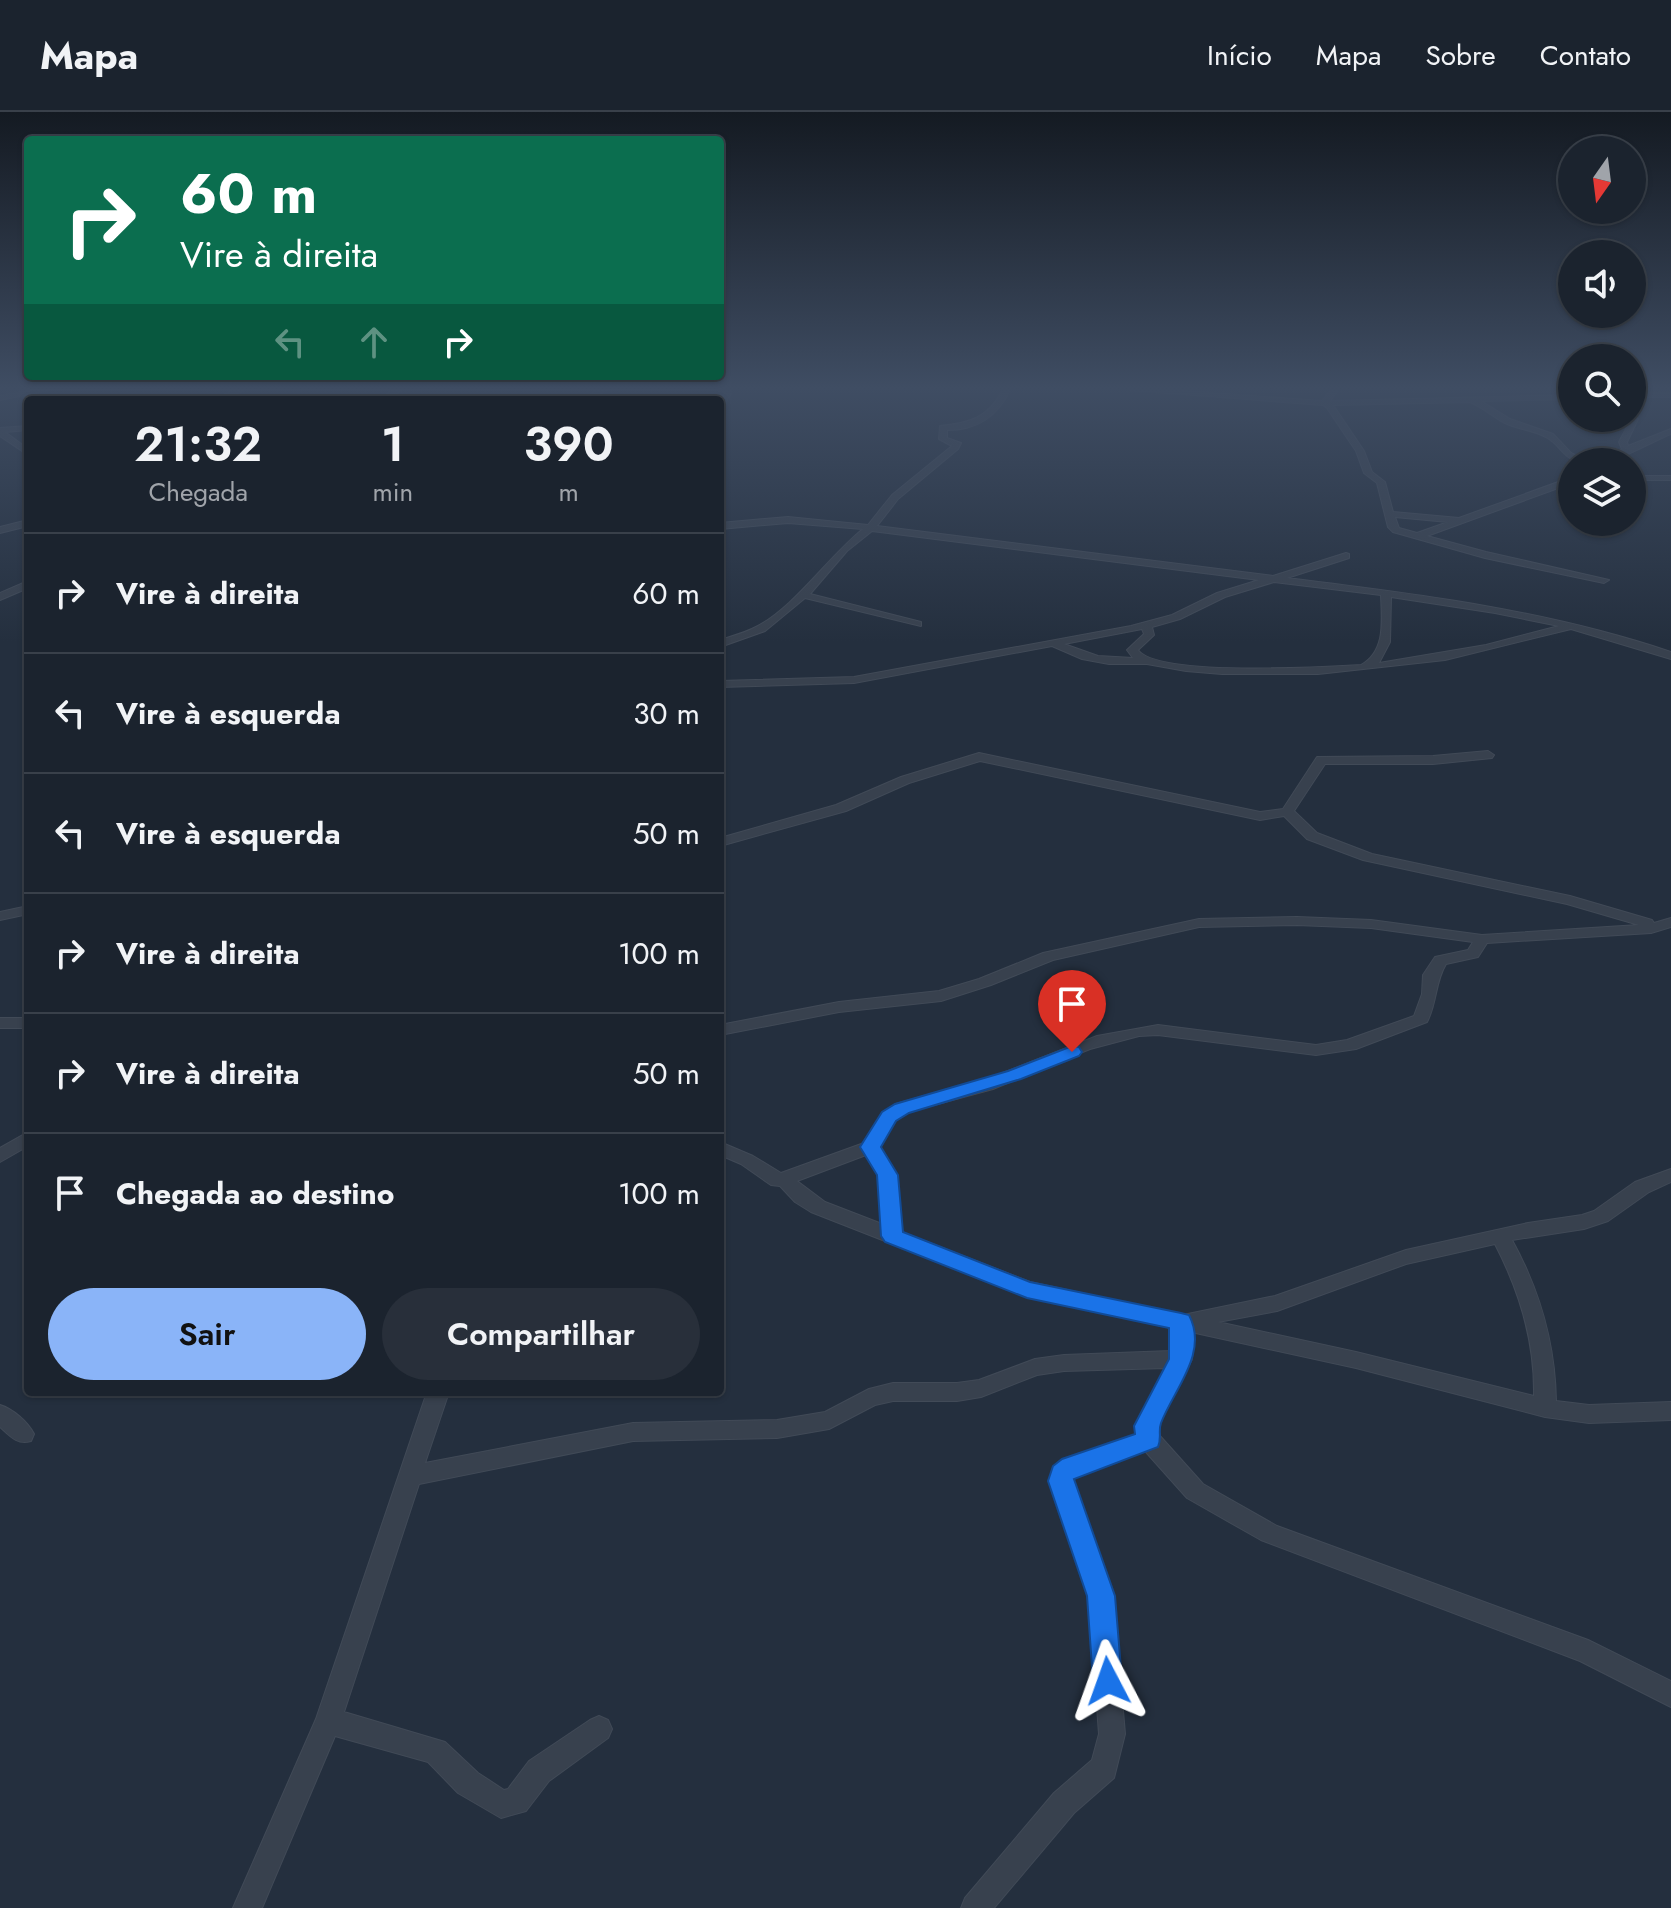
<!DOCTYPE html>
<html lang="pt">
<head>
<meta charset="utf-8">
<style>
	:root { --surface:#1b232e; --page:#282f3a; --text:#f1f3f6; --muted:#a0a4aa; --line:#39404a; --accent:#8ab4f8 }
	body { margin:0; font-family:Jost,sans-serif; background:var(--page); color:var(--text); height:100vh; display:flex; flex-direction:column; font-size:30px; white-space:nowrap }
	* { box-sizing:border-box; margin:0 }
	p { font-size:26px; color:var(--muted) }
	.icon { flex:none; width:44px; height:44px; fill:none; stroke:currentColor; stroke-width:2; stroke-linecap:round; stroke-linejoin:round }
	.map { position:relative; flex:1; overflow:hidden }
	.side { position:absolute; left:24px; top:284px; width:700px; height:1000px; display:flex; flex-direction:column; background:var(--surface); border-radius:8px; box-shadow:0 2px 6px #0004,0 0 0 2px var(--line) }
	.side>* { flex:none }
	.top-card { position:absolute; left:24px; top:24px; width:700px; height:244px; border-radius:8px; box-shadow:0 2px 6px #0004,0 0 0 2px var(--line); background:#0b6e4f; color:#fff; overflow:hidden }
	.needle { width:52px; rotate:194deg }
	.tools { position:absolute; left:1558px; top:24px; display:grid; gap:16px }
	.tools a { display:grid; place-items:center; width:88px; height:88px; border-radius:50%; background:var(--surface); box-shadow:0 2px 6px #0004,0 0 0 2px var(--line); font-size:40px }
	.pin { position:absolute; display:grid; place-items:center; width:68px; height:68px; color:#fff; margin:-82px -34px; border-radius:50% 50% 50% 0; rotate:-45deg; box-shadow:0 0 8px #0007 }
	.pin .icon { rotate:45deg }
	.me { position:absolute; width:88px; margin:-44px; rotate:356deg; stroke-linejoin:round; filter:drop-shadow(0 0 6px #0008) }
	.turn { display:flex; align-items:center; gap:28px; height:168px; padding:0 24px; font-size:36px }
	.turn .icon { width:104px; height:104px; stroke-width:2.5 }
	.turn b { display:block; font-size:56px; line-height:68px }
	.lanes { display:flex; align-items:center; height:76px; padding:0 24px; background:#0003; justify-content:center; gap:40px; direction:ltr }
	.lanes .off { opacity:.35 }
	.eta { display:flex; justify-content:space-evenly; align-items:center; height:136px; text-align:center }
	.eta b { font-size:48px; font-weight:600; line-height:56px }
	.button { display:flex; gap:16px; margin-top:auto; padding:16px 24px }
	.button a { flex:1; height:92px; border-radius:48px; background:var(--accent); color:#111; font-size:32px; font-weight:600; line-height:92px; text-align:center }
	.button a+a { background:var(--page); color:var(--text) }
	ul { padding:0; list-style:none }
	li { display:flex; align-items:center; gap:24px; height:120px; padding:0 24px; border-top:2px solid var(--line) }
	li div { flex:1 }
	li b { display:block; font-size:30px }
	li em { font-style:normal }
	header { display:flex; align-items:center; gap:48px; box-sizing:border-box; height:112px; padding:0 40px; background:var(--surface); border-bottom:2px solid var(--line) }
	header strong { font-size:38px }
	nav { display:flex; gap:44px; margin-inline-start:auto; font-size:28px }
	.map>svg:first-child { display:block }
</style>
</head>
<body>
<header>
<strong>Mapa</strong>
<nav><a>Início</a><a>Mapa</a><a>Sobre</a><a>Contato</a></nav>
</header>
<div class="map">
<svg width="1671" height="1796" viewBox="0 0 1671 1796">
	<rect width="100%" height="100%" fill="#242f3e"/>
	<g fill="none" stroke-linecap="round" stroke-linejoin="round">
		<g stroke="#414a57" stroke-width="2">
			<g id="street">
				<polygon points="32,278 49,278 0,288 0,284"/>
				<polygon points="234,278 244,278 224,288 214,288"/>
				<polygon points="393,278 402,278 386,288 377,288"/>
				<polygon points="597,278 606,278 591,288 582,288"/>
				<polygon points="726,278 733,278 720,300 720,291"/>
				<path d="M1003,278H1010C997,305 977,318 947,318V326L961,331L958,337L898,387L877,414L1273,464L1346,441L1349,442V446L1287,466C1417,482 1546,498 1671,540V547L1571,517L1445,548L1318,562H1222L1186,559L1147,552H1109L1082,547L1052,534L854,571L720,575V569L854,565L1131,514L1172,503L1217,481L1259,468L872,419L847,439L810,482L921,510V514L805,486L765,519L720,535V528C732,524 745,521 756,515C794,496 828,445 863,417L788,411L720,417V411L788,405L868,413L892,383L952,334L939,327L940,314C970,311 988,306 1003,278ZM1274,470L1381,483C1382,509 1386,539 1361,553C1324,555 1158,565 1138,538L1154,523L1152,515L1180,507L1225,485ZM1391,485L1495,501L1559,514L1486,533L1379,551L1390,530ZM1142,517L1144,522L1127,538L1133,546L1098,544L1064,532Z"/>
				<path d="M1130,278H1170L1322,289L1331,278H1338L1330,289L1572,283V287L1481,289L1510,307L1553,322L1571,341L1589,350C1562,350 1565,336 1546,325C1533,318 1516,317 1503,310C1491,303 1482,295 1470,290L1333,293L1364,339L1372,360L1385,370L1393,400L1459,406L1572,365V371L1427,424L1486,440L1609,468L1604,471L1485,446L1393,420L1388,415L1377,371L1364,361L1356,339L1327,296L1323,293ZM1395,405L1448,410L1417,421L1399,416Z"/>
				<rect x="1632" y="281" width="39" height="4"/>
				<path d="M1632,301L1638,307L1627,330L1628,334L1671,317V322C1658,327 1615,350 1606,350L1622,337L1619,330L1632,306Z"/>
				<polygon points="28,314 28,318 5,320 28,337 28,343 0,324 0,316"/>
				<rect x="1632" y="364" width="39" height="4"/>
				<polygon points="28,408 28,414 0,421 0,415"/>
				<polygon points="28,469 28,476 0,488 0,481"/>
				<path d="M1488,639L1494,643L1492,646L1433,652H1325L1294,699L1317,721L1372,742L1570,784L1652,808L1654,811L1671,806V815L1651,821L1487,831L1478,845L1446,852C1435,870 1437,891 1427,910L1356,937L1316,943L1158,923L1139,924L1090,937L993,977L908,1000L895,1008L879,1035L897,1063L901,1120L1030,1170L1183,1203L1275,1184L1406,1138L1528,1111L1582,1103L1594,1099L1635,1070L1671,1057V1070L1649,1080L1608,1109L1584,1117L1512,1128C1540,1179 1555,1230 1556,1289L1589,1293L1671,1290V1308L1589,1311L1545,1305L1356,1256L1191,1220L1192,1247L1158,1314L1160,1324L1203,1372L1277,1414L1588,1528L1671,1569V1595L1580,1549L1261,1428L1187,1386L1145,1339L1079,1362L1072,1369L1113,1484L1125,1622L1114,1666L1074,1701L994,1796H961L965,1786L1054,1681L1092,1648L1099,1622L1089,1484L1050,1369C1051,1358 1054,1354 1063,1348L1137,1323L1136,1314L1166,1256L1064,1259L1037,1263L981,1285L957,1289H893L875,1293L829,1317L777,1326L633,1329L419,1372L344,1600L445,1630L478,1661L504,1678L508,1677L529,1649L590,1608L599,1604L608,1608L612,1617L608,1626L549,1669L526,1699L501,1706L458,1681L428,1650L335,1624L262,1796H233L316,1607L427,1280H449L425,1351L633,1311L777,1308L825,1300L869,1277L893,1271H957L979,1268L1035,1247L1064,1243L1171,1239V1216L1020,1182L811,1100L795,1090L780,1074L771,1073L741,1052L720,1043V1030L753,1044L781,1061L864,1031L883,1000L896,992L995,964L1097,924L1158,913L1316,933L1347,928L1414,904L1422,882L1423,863L1435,845L1468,838L1473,830L1371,816L1297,813L1199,815L1053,848L991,873L941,889L839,900L720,923V913L839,890L939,879L979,867L1043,841L1199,807L1297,805L1371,808L1482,823L1639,813L1567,792L1363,748L1307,727L1284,704L1260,708L980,649L909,671L846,699L720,734V726L836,693L901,665L979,641L1260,700L1283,697L1317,645L1433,644ZM866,1043L879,1063L882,1112L825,1090L797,1069ZM1495,1132C1520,1180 1535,1230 1534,1284L1356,1240L1218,1210L1277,1199L1406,1152Z"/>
				<polygon points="28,794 28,802 0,808 0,800"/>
				<rect x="0" y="906" width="28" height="10"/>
				<polygon points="28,1020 28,1034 0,1050 0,1036"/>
				<path d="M0,1293C13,1297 28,1310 34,1322L31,1329C17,1333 10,1324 0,1315Z"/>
			</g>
		</g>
		<use href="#street" fill="#38414e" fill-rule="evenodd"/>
	</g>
	<linearGradient id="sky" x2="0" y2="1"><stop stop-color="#141a22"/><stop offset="0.52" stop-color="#3f4d63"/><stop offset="1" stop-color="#3f4d63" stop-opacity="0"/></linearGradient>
	<rect width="1671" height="530" fill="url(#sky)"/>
	<path fill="#1a73e8" stroke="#114b97" stroke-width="2" d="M1072,934L1079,935L1082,940L1079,944L1021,967L909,1001L896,1009L881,1035L898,1063L903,1120L1030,1170L1181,1201L1189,1203C1209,1241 1174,1277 1161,1311C1158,1319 1162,1326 1158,1335L1074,1367L1115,1484L1122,1569L1118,1579L1108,1583L1097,1579L1093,1569L1087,1484L1048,1369L1053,1354L1062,1347L1135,1322L1134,1314L1169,1247V1216L1027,1186L885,1130L881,1124L877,1063L860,1035L882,1000L895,992L1008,959Z"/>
</svg>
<div class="tools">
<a><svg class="needle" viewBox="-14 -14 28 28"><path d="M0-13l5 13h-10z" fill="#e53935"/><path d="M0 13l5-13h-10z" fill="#a0a4aa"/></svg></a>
<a><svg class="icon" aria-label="sound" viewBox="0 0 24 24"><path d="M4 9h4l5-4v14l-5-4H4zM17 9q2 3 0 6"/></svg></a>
<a><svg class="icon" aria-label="search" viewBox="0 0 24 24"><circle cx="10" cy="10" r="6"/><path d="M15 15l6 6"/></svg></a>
<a><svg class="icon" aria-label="layers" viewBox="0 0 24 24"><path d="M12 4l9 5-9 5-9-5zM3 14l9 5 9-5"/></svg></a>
</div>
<div class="pin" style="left:1072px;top:940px;background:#d93025"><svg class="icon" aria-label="arrive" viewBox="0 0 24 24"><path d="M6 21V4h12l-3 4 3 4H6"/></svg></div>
<svg class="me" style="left:1108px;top:1569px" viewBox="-20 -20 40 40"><path d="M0-17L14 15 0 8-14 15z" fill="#1a73e8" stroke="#fff" stroke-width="4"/></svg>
<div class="top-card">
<div class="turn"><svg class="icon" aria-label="right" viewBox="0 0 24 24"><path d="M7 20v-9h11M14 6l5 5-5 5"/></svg><div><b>60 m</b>Vire à direita</div></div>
<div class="lanes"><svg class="icon off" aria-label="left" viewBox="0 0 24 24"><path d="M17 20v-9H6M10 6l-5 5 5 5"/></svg><svg class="icon off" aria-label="ahead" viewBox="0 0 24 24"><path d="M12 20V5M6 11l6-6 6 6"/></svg><svg class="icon" aria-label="right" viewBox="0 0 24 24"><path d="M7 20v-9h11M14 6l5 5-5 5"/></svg></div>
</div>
<section class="side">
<div class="eta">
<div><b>21:32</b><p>Chegada</p></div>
<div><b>1</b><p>min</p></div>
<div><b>390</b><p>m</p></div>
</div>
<ul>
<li><svg class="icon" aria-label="right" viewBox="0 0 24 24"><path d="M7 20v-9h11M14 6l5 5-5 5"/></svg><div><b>Vire à direita</b></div><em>60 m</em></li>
<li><svg class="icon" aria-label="left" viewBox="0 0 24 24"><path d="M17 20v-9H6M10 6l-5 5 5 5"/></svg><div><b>Vire à esquerda</b></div><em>30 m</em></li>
<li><svg class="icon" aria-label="left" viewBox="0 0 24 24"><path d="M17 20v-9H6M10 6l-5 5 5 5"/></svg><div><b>Vire à esquerda</b></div><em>50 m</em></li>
<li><svg class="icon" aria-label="right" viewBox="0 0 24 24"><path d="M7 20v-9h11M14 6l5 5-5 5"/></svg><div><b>Vire à direita</b></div><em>100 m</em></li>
<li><svg class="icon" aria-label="right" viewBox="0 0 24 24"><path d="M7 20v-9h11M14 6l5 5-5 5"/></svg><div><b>Vire à direita</b></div><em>50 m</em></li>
<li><svg class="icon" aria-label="arrive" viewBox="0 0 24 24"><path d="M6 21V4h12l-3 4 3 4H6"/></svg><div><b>Chegada ao destino</b></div><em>100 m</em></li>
</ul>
<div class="button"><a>Sair</a><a>Compartilhar</a></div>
</section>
</div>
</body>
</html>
